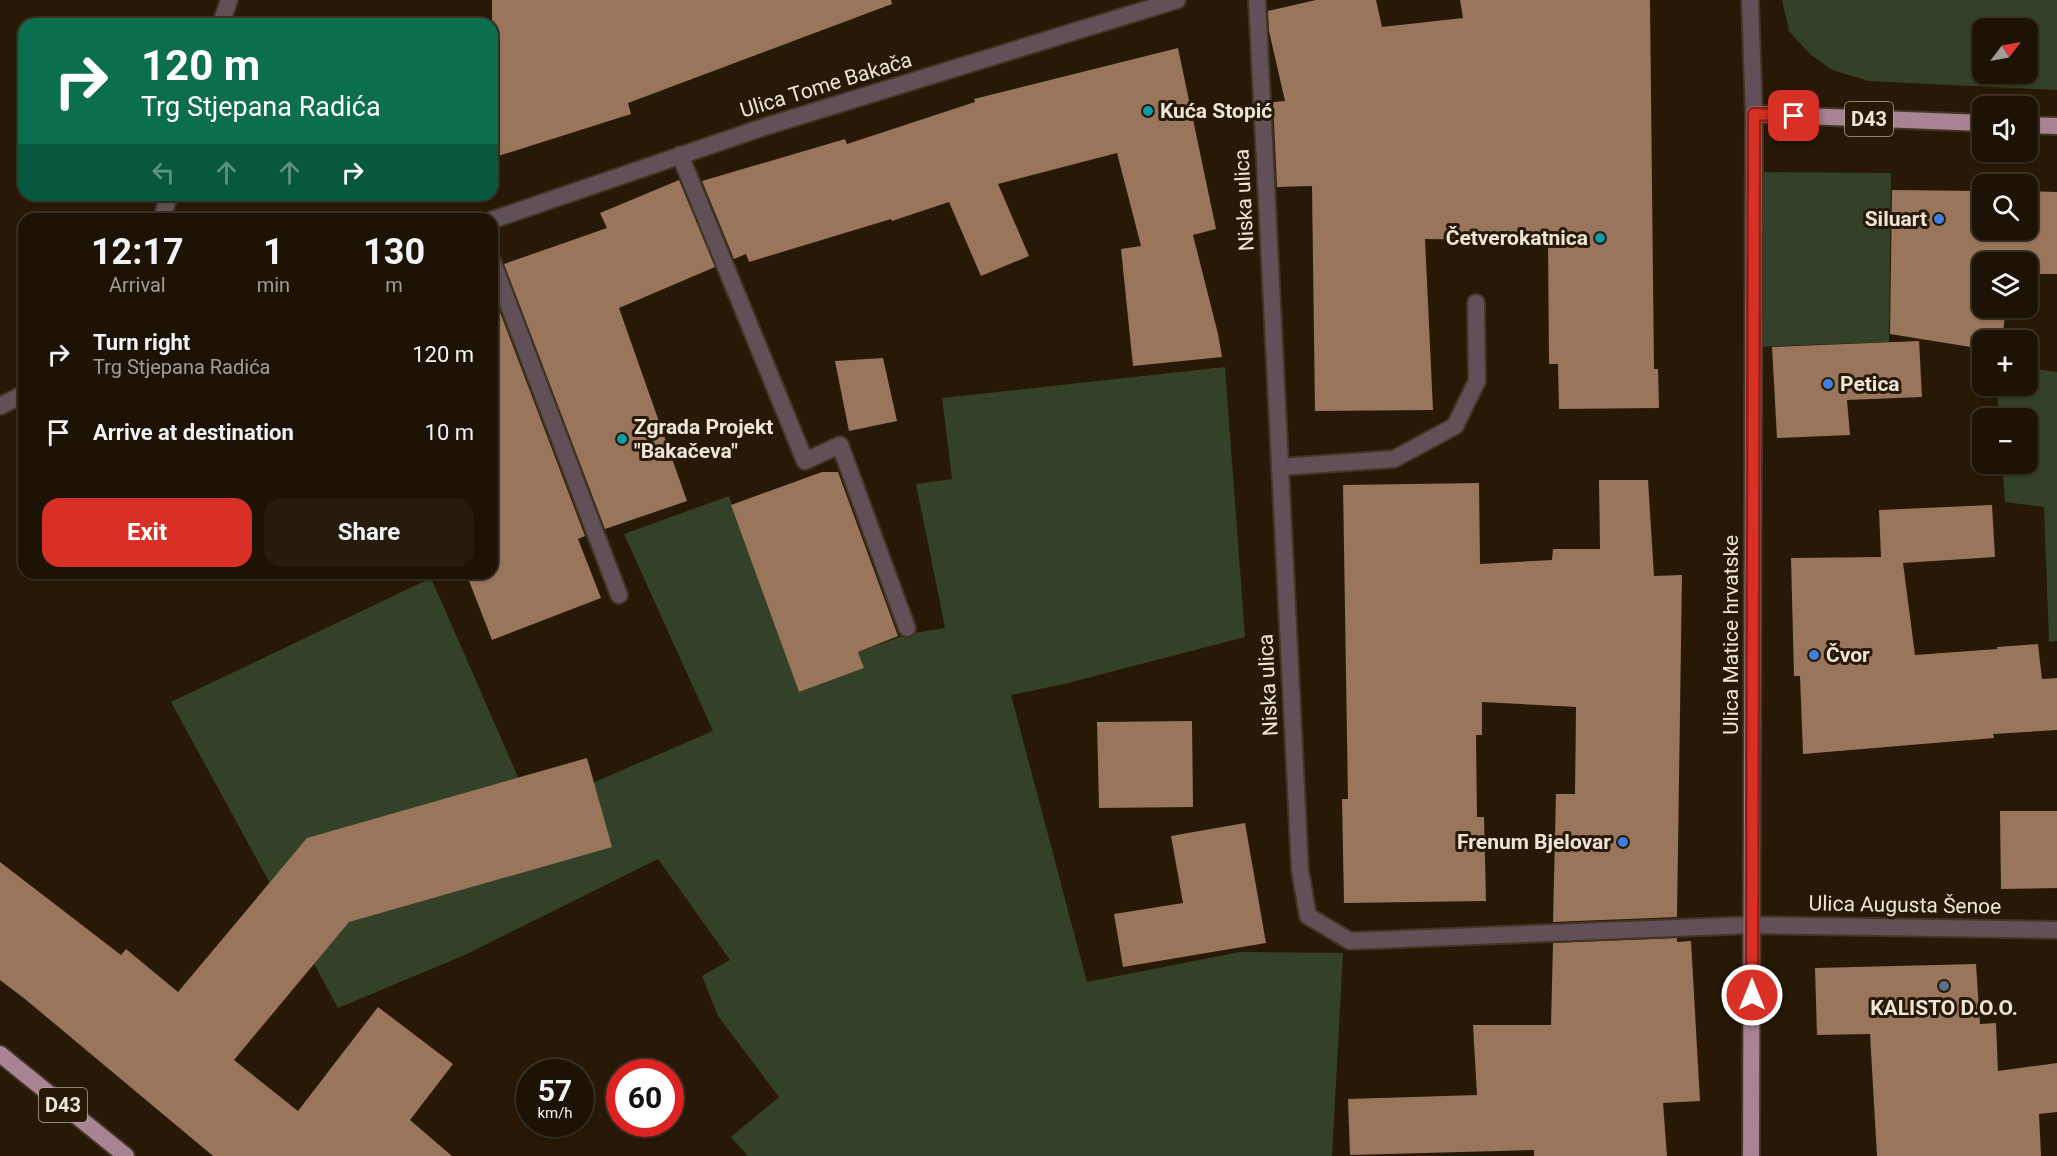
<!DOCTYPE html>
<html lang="en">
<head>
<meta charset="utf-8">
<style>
	:root { --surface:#1d1304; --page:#251c0e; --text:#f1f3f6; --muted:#a09e9a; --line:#3b3226; --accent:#d93025 }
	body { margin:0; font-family:Roboto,sans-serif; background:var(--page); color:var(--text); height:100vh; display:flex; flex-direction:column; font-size:22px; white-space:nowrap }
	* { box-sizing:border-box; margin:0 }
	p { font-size:20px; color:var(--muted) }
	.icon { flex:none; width:33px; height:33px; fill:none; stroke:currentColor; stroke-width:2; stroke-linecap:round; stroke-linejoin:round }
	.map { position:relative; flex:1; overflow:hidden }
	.panel { position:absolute; left:18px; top:213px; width:480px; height:366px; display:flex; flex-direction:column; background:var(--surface); border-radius:18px; box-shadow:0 2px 4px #0004,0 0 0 2px var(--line) }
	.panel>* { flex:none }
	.hud { position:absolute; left:18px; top:18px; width:480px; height:183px; border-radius:18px; box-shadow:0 2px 4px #0004,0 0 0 2px var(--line); background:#0b6e4f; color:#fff; overflow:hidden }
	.needle { width:39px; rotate:58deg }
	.fabs { position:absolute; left:1972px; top:18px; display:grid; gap:12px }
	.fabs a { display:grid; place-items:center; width:66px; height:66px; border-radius:12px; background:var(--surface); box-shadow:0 2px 4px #0004,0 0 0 2px var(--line); font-size:30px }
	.speed { position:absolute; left:516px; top:1059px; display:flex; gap:12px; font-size:30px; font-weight:700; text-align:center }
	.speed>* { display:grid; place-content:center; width:78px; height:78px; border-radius:50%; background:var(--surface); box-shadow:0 2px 4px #0004,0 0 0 2px var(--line); line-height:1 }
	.speed small { font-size:15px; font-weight:400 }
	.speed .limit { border:9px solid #d22; background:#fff; color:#111 }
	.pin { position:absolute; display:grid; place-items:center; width:51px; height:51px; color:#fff; margin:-26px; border-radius:12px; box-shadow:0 3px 9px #0006 }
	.me { position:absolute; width:66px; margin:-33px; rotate:0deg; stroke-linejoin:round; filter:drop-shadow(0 0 4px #0008) }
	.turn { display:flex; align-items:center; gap:21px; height:126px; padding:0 24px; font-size:27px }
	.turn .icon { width:78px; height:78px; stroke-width:2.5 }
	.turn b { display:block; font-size:42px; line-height:51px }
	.lanes { display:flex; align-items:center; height:57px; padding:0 24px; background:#0003; justify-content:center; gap:30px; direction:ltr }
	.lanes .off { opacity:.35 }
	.eta { display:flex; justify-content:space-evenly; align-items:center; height:102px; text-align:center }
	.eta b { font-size:36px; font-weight:700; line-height:42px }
	.cta { display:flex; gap:12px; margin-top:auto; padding:12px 24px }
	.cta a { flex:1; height:69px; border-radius:18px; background:var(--accent); color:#fff; font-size:24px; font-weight:700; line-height:69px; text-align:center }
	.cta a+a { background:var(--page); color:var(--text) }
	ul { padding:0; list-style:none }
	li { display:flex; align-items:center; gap:18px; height:78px; padding:0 24px }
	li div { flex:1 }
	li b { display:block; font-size:22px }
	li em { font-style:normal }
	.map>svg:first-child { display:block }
</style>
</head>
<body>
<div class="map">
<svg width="2057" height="1156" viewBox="0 0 2057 1156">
	<rect width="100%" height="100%" fill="#271906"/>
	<g fill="#344129" fill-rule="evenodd">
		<path d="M1782,0H2057V90L1869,81L1832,70L1810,54L1789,31ZM1983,28H2028V74H1983Z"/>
		<polygon points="1754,172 1891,173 1889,342 1754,347"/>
		<polygon points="1225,367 1245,637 1064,684 1011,695 1087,982 1240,952 1343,953 1332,1156 748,1156 731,1137 779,1097 718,1016 702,976 730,960 658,859 467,954 338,1008 171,702 431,578 532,809 713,731 624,534 729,496 799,692 864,668 858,652 908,634 945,628 916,484 952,479 942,398"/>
		<polygon points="2028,368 2057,372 2057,641 2049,642 2044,507 2005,502 2002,464 2028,464 2028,418 1999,418 1997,386 2028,386"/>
	</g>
	<g fill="#99755b">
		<polygon points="492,0 891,0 892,4 628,103 631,114 492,158"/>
		<polygon points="1316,0 1376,0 1382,27 1463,18 1460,0 1650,0 1654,369 1658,369 1659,408 1559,409 1558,364 1549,364 1548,241 1425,239 1433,410 1315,411 1312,186 1277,187 1273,102 1285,101 1269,31 1268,11"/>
		<polygon points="1178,48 1216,229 1193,235 1218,334 1222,357 1133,366 1121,249 1141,246 1117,153 998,184 1029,256 981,276 949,202 892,221 891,219 749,262 746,254 734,259 702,181 845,139 847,144 975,102 974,99"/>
		<polygon points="679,180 715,267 619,308 687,501 605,529 504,264 607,228 600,213"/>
		<polygon points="1892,190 1983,191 1983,230 2028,230 2028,191 2057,192 2057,274 2028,274 2028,262 1983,262 1983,308 2006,308 2002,340 1983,340 1983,349 1890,334"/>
		<polygon points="492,291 585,536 578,539 601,598 492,640 466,573 492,573"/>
		<polygon points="1919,341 1922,397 1847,400 1850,435 1777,438 1772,347"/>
		<polygon points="883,358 897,421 849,431 835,361"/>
		<polygon points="822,472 838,472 898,636 858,652 864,668 799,692 731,505"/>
		<polygon points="1599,480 1648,480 1654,576 1682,575 1677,917 1553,922 1556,794 1575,794 1576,707 1482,702 1482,735 1476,735 1477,817 1484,817 1486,901 1344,903 1342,799 1348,799 1343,485 1479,483 1480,564 1552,560 1553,549 1600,549"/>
		<polygon points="1992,505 1995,557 1903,563 1915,655 1997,649 1997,647 2038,644 2042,679 2057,678 2057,730 1993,734 1994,738 1803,754 1800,676 1794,676 1791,558 1881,557 1879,510"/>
		<polygon points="1192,721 1193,807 1099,808 1097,722"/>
		<polygon points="587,758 612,847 349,922 234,1060 298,1111 378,1007 453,1064 410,1120 452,1156 213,1156 25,999 0,980 0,862 121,955 126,949 178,992 307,838"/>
		<polygon points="2000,811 2057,811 2057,888 2001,889"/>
		<polygon points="1245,823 1266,943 1123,967 1114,914 1183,903 1171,836"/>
		<polygon points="1677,938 1677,942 1691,941 1700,1101 1663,1103 1667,1156 1534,1156 1534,1150 1350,1155 1348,1099 1477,1095 1473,1025 1551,1025 1553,943"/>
		<polygon points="1976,964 1980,1024 1996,1023 1998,1071 2057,1063 2057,1112 2039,1114 2041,1156 1877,1156 1870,1034 1817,1035 1815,968"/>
	</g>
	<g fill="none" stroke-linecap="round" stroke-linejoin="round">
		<g stroke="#433523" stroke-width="20">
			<g id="service">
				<polyline points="680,155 805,461 840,445 907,628"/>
				<polyline points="492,261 619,595"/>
				<polyline points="1280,467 1394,459 1455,426 1477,381 1476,303"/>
			</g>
		</g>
		<g stroke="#433523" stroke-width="20">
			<g id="minor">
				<polyline points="1257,0 1300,870 1308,916 1350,941 1752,925 2057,930"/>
				<polyline points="1750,0 1754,114"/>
				<polyline points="221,24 229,0"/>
				<polyline points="162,219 169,195"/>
				<polyline points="492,220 767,126 1177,0"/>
				<polyline points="0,406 24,394"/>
			</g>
		</g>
		<g stroke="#433523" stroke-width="20">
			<g id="primary">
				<polyline points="2028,125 2057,126"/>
				<polyline points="0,1054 126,1156"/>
				<polyline points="1751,1156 1754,114 1983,123"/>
			</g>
		</g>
		<use href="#service" stroke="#615057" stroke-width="16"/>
		<use href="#minor" stroke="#615057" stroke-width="16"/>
		<use href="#primary" stroke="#a88393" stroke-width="16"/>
	</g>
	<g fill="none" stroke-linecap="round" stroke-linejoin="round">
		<g stroke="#8d1f18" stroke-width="15">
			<polyline id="route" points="1752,995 1754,114 1794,116"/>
		</g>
		<use href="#route" stroke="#d93025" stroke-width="10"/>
	</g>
	<g fill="#0f9aa8" stroke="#271906" stroke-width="2">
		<circle cx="1148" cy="111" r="6"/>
		<circle cx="1600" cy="238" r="6"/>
		<circle cx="622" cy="439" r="6"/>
	</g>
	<g fill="#3f7fe0" stroke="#271906" stroke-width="2">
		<circle cx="1939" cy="219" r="6"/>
		<circle cx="1828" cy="384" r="6"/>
		<circle cx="1814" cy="655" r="6"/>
		<circle cx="1623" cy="842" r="6"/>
	</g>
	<circle fill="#5c6f8a" stroke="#271906" stroke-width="2" cx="1944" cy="986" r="6"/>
	<g text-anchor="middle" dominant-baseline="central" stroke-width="6" stroke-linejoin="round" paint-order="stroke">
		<g fill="#271906" stroke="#b2a799" stroke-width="1.5">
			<rect x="1845" y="102" width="48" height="34" rx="4.5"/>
			<rect x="39" y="1088" width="48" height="34" rx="4.5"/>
		</g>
		<g font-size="20" font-weight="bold" fill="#eee4d8">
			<text x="1869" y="119">D43</text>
			<text x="63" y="1105">D43</text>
		</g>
		<g font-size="21" fill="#eee4d8" stroke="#271906">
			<text transform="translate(826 85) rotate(-17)">Ulica Tome Bakača</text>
			<text transform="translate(1244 200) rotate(-93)">Niska ulica</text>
			<text transform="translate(1731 635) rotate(-90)">Ulica Matice hrvatske</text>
			<text transform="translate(1268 685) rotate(-93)">Niska ulica</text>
			<text transform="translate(1905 905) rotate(1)">Ulica Augusta Šenoe</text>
		</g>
		<g font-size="21" font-weight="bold" fill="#eee4d8" stroke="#271906" text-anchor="start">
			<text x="1160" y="111">Kuća Stopić</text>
			<text x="1927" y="219" text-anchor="end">Siluart</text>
			<text x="1588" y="238" text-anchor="end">Četverokatnica</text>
			<text x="1840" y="384">Petica</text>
			<text x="634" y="427">Zgrada Projekt<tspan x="634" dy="24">"Bakačeva"</tspan></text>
			<text x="1826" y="655">Čvor</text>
			<text x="1611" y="842" text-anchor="end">Frenum Bjelovar</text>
			<text x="1944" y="1008" text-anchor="middle">KALISTO D.O.O.</text>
		</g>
	</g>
</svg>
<div class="fabs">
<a><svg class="needle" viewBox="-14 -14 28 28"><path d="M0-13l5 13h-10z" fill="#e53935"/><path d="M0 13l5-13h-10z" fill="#a09e9a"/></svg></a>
<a><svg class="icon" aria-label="sound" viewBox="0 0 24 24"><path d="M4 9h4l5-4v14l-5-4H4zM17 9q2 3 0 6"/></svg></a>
<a><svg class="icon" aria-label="search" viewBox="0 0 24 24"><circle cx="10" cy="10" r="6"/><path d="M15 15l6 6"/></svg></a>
<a><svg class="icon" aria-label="layers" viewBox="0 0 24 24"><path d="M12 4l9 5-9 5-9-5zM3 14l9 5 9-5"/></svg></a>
<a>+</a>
<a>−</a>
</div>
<div class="speed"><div>57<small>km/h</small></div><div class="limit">60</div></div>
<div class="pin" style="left:1794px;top:116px;background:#d93025"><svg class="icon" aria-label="arrive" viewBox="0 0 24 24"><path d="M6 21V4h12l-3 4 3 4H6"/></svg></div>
<svg class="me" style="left:1752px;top:995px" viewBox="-20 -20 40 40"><circle r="17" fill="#d93025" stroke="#fff" stroke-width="3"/><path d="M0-11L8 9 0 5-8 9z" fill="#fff"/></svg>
<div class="hud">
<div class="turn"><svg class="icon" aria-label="right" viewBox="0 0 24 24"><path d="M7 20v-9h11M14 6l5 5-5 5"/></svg><div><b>120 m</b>Trg Stjepana Radića</div></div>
<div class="lanes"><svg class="icon off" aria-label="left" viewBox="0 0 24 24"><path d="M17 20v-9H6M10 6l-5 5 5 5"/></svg><svg class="icon off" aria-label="ahead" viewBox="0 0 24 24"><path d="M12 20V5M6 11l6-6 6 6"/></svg><svg class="icon off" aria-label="ahead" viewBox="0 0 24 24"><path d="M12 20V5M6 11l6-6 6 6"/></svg><svg class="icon" aria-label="right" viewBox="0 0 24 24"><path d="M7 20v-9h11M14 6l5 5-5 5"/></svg></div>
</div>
<section class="panel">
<div class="eta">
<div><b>12:17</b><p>Arrival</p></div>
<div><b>1</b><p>min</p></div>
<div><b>130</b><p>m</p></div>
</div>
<ul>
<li><svg class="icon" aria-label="right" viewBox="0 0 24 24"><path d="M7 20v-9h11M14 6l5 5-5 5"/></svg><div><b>Turn right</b><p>Trg Stjepana Radića</p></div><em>120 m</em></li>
<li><svg class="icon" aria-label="arrive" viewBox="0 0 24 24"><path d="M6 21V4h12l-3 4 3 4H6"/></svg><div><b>Arrive at destination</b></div><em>10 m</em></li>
</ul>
<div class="cta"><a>Exit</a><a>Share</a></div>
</section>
</div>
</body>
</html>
